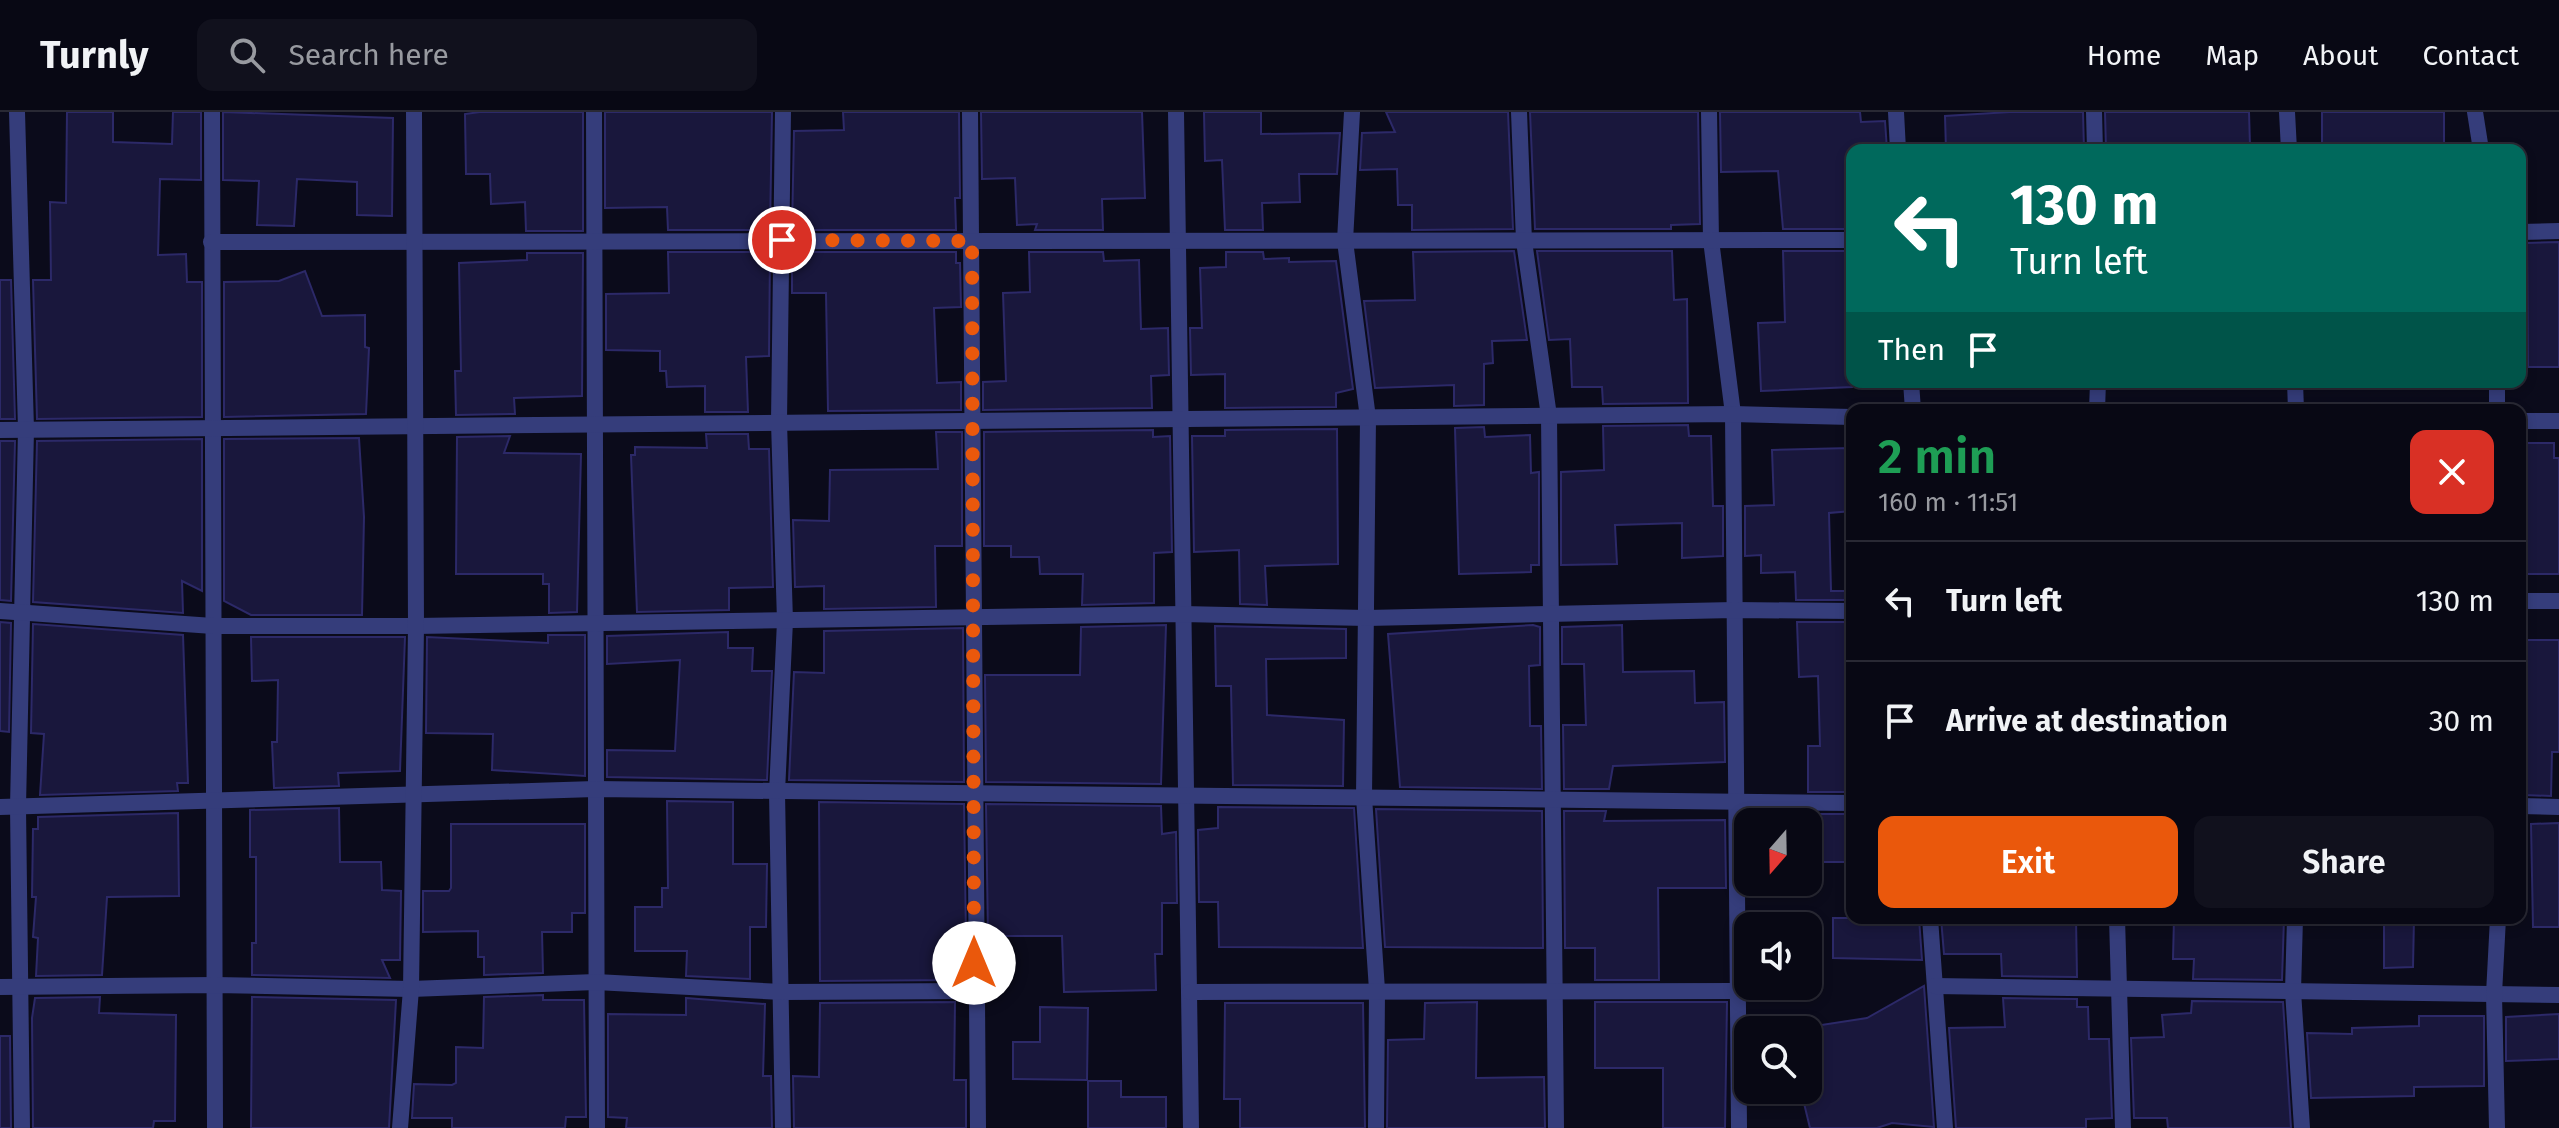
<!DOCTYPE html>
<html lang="en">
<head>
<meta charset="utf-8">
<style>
	:root { --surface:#080814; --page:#11111d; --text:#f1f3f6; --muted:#989aa0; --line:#292934; --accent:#ea580c }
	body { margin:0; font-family:"Fira Sans",sans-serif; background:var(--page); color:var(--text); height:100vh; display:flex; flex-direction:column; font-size:30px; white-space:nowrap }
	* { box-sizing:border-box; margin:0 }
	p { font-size:26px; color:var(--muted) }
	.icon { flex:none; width:44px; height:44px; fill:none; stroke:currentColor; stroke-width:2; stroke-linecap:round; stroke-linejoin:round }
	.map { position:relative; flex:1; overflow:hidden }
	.details { position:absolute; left:1846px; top:292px; width:680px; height:520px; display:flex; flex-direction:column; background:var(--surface); border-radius:16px; box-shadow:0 4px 12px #0003,0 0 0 2px var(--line) }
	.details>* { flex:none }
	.hud { position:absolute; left:1846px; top:32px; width:680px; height:244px; border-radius:16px; box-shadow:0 4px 12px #0003,0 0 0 2px var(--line); background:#00695c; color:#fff; overflow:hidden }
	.needle { width:52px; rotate:200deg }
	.tools { position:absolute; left:1734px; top:696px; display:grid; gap:16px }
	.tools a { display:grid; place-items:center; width:88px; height:88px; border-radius:16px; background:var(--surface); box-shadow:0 4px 12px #0003,0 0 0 2px var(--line); font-size:40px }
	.pin { position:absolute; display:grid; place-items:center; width:68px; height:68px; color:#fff; margin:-34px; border:4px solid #fff; border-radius:50%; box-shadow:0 2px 8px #0007 }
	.me { position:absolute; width:88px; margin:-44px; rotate:0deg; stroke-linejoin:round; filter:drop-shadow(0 0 6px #0008) }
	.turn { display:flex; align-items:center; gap:28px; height:168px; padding:0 32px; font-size:36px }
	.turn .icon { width:104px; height:104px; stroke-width:2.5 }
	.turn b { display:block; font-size:56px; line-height:68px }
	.then { display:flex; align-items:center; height:76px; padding:0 32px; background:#0003; gap:16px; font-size:30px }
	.round { display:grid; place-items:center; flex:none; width:84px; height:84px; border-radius:16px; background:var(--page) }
	.headline { display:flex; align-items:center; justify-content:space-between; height:136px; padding:0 32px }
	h1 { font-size:48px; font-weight:600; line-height:60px; color:#1e9e55 }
	.button { display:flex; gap:16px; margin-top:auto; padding:16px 32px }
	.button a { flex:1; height:92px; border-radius:16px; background:var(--accent); color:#fff; font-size:32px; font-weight:600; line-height:92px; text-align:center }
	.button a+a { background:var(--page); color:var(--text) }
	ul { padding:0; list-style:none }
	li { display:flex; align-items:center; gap:24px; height:120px; padding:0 32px; border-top:2px solid var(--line) }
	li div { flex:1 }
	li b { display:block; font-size:30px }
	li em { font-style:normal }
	header { display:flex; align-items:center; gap:48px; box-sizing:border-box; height:112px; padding:0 40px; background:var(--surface); border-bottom:2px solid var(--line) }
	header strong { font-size:38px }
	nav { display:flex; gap:44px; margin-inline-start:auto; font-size:28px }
	.search { width:560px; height:72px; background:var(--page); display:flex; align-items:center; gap:20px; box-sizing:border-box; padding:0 28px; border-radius:16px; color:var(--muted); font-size:30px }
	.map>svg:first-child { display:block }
</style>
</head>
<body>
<header>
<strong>Turnly</strong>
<div class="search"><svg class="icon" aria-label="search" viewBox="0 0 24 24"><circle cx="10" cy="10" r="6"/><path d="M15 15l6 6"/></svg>Search here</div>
<nav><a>Home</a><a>Map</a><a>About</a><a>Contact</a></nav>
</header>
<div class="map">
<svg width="2559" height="1016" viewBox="0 0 2559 1016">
	<rect width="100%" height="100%" fill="#0b0b1b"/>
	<g fill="#19173c" stroke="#2c2968" stroke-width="2">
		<polygon points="67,0 113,0 113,30 172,32 173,0 201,0 201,68 160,67 158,143 186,142 187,170 202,170 202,305 37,307 33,168 51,168 50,90 66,91"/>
		<polygon points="223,0 393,6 392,104 357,103 357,70 297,67 294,114 257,113 259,69 223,68"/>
		<polygon points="480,0 583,0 583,119 526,119 525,90 491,92 490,62 466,62 465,2"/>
		<polygon points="605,0 772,0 770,118 668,118 667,95 605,96"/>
		<polygon points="843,0 959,0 960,86 955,86 956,118 792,118 794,19 844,18"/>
		<polygon points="981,0 1142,0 1145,86 1102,87 1103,118 1035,118 1037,112 1017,113 1015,66 982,67"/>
		<polygon points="1204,0 1261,0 1261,22 1340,21 1337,62 1299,62 1300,90 1262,91 1263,118 1225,118 1222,48 1205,49"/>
		<polygon points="1386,0 1508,0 1513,117 1412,118 1412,93 1398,93 1397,57 1360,58 1362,21 1395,20"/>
		<polygon points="1530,0 1698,0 1700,112 1671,113 1671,117 1535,117"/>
		<polygon points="1720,0 1860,0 1861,10 1885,9 1887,38 1852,38 1852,117 1783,117 1778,59 1721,60"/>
		<polygon points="2010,0 2083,0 2084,38 1946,38 1945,4"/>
		<polygon points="2105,0 2249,0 2250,34 2106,38"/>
		<rect x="2322" y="0" width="122" height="38"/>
		<polygon points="2559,130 2559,255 2528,255 2527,131"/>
		<polygon points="1514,139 1527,228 1492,229 1493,251 1484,252 1484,293 1454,294 1454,273 1375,276 1364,189 1415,188 1413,140"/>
		<polygon points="1537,139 1672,139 1674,188 1687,187 1688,291 1603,292 1602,275 1572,275 1570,227 1549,228"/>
		<polygon points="1783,139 1852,139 1852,275 1761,279 1758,211 1785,210"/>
		<polygon points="668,140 770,140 769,244 746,245 748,300 705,300 705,274 667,275 666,259 660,259 660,239 606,238 606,182 669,181"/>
		<polygon points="792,140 956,140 956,151 960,151 961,195 934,196 937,271 961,270 961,298 828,299 826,181 792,181"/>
		<polygon points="1029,140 1103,140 1104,149 1139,148 1141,217 1168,216 1169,263 1151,264 1152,296 983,298 983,270 1006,269 1003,181 1030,180"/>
		<polygon points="1226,140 1263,140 1264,147 1289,146 1289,150 1336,149 1353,277 1336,281 1336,295 1225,296 1225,262 1191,263 1190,216 1202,216 1200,156 1226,155"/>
		<polygon points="527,141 583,141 582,284 514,286 515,302 456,303 455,259 461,259 459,151 527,148"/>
		<polygon points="305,159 322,204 365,203 365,235 369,236 366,302 224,305 224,170 279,169"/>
		<polygon points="0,168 11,168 15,307 0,307"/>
		<polygon points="1688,313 1689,324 1711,324 1713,394 1723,394 1723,444 1682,446 1682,411 1615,413 1617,452 1561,453 1561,360 1604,358 1603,314"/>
		<polygon points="1484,315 1485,325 1530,323 1531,361 1539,360 1539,453 1531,453 1531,460 1459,462 1455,316"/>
		<polygon points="1337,317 1338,452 1265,454 1267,493 1240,492 1239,438 1194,440 1192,324 1225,324 1225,318"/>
		<polygon points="1153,318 1153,325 1170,324 1172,440 1154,441 1154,491 1082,493 1083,462 1040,462 1039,445 1011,445 1011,434 984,434 984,320"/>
		<polygon points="936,320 962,320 962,434 935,434 936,495 824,497 824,474 795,475 793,408 829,409 830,358 938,357"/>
		<polygon points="706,322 748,322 749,337 769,337 773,475 729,476 729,498 637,500 631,343 635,343 635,335 707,336"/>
		<polygon points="510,324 504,341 581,342 577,500 549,501 549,472 543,472 543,462 456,462 457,325"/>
		<polygon points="359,326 364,405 362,503 251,503 224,489 224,327"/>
		<polygon points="202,327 202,479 182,469 183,501 33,490 37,329"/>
		<polygon points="0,329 15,329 11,489 0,488"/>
		<polygon points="2522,331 2554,331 2554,346 2559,346 2559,462 2525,462"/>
		<polygon points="1850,336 1852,399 1829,401 1831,479 1852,479 1852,488 1796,488 1795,460 1761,461 1761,443 1745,444 1745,394 1774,393 1772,338"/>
		<polygon points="0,510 11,511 9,620 0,619"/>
		<polygon points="1797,510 1852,510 1852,680 1808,680 1808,634 1820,634 1818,564 1799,565"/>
		<polygon points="33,512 183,523 188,671 177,671 178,679 40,683 44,622 31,621"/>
		<polygon points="1166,513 1161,672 986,670 985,563 1080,563 1081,515"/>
		<polygon points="1533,513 1540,515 1540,553 1529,554 1530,614 1541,614 1542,677 1400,675 1388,522"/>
		<polygon points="1622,513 1623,560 1694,559 1695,591 1724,590 1725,650 1613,654 1609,677 1564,677 1563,613 1586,613 1584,552 1562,552 1562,515"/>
		<polygon points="1215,514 1346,517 1346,546 1266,547 1267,603 1344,608 1343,674 1233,673 1231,574 1216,574"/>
		<polygon points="963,516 964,670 789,668 794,560 824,561 824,519"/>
		<polygon points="728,520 728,536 753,536 752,559 772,559 767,668 607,665 607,638 675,639 680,548 607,552 607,524"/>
		<polygon points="548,523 585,523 585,664 492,658 493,622 426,621 427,525 548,531"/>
		<polygon points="251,525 405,525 400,659 338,661 339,674 274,676 272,630 277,630 278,568 252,569"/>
		<polygon points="2523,528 2559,528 2559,640 2552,640 2551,684 2524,683"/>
		<polygon points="667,689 733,690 733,752 767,752 766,815 750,815 750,867 686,864 687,839 635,839 635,795 662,795 662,776 668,776"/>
		<polygon points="819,690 964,692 966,827 964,846 956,846 956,868 820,869"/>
		<polygon points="986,692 1161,694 1162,722 1176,720 1177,791 1162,791 1162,842 1155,842 1156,878 1064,880 1062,824 988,824"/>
		<polygon points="1218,695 1354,696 1363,836 1219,835 1218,790 1199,790 1198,718 1218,716"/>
		<polygon points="339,696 340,750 381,750 382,778 401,779 400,848 382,848 390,866 252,863 252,831 256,831 256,745 250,745 250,698"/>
		<polygon points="1376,697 1542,699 1543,836 1385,835"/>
		<polygon points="1564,699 1606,699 1604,709 1725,708 1726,776 1658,776 1659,868 1595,868 1595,836 1565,836"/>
		<polygon points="178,701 179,784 107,785 102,863 36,864 38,826 33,825 36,785 32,785 33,717 38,717 38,705"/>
		<rect x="1808" y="702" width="44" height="48"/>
		<polygon points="2559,711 2559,815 2533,815 2531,712"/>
		<polygon points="451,712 585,712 585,801 572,801 572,820 542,820 543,861 484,863 484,845 478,845 478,819 423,820 423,779 449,779 451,776"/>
		<polygon points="1833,806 1919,806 1922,848 1833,846"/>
		<polygon points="1941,806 2076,806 2077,865 2002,864 2001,842 1944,842"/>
		<polygon points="2174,806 2284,806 2282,868 2193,867 2194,847 2173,847"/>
		<polygon points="2384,806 2414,806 2413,855 2384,856"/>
		<polygon points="1924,874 1934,1015 1892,1011 1877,1016 1810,1016 1802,983 1808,981 1808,915 1867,906"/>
		<polygon points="543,883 543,888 584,888 586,1005 566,1005 565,1016 452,1016 452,1006 412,1006 414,972 452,973 456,971 456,935 483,936 484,885"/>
		<polygon points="100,885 99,901 176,903 175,1009 154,1009 153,1016 33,1016 32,906 35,886"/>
		<polygon points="252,885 396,888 389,1016 251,1016"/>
		<polygon points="686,886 765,892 763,964 771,964 772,1016 626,1016 627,1006 608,1005 608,902 686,903"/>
		<polygon points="2003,886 2077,887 2077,895 2088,895 2089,927 2109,927 2112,1006 2086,1007 2086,1016 1956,1016 1949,916 2005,915"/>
		<polygon points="2192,889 2283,890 2291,1016 2168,1016 2167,1006 2134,1006 2131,926 2164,925 2162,903 2191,901"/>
		<polygon points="955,890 954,968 966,968 966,1016 794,1016 793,964 819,965 820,891"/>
		<polygon points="1477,890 1476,966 1544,965 1545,1016 1387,1016 1388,928 1424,927 1425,891"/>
		<polygon points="1595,890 1727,890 1725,1016 1663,1016 1663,956 1595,956"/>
		<polygon points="1225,891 1363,891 1365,1016 1240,1016 1240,987 1224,987"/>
		<polygon points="1040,895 1088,896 1087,968 1013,967 1013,930 1040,930"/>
		<polygon points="2559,902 2559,947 2506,949 2506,905"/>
		<polygon points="2419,904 2484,904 2484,974 2414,975 2414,984 2311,986 2307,921 2352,922 2352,916 2419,914"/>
		<polygon points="0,924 10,924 11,1016 0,1016"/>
		<polygon points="1088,969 1121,969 1121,985 1166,985 1166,1016 1088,1016"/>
	</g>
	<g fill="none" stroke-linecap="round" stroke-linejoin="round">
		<g stroke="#353d7b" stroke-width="16">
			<polyline points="17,0 26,317 18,695 22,1016"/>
			<polyline points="212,0 215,1016"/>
			<polyline points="594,0 597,1016"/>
			<polyline points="783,0 779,310 785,509 777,680 783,1016"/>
			<polyline points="970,0 978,1016"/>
			<polyline points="1176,0 1191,1016"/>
			<polyline points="1352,0 1345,129 1368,306 1364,685 1377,878 1376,1016"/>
			<polyline points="1519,0 1524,129 1549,304 1556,1016"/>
			<polyline points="1709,0 1711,128 1733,302 1739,1016"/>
			<polyline points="1896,0 1898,38"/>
			<polyline points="2094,0 2095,38"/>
			<polyline points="2287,0 2289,38"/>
			<polyline points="2475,0 2481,38"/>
			<polyline points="2520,120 2559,119"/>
			<polyline points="211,130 1852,128"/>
			<polyline points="1911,270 1913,298"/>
			<polyline points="2295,270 2296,298"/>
			<polyline points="2497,270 2497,298"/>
			<polyline points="2097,298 2098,270"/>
			<polyline points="2520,309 2559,309"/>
			<polyline points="0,318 1733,302 1852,305"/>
			<polyline points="2520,489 2559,489"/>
			<polyline points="0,499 213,514 416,514 1183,502 1367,506 1734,498 1852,499"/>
			<polyline points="2520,694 2559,695"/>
			<polyline points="0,695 595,677 1852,691"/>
			<polyline points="1930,806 1945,1016"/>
			<polyline points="2117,806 2123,1016"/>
			<polyline points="2295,806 2293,879 2302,1016"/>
			<polyline points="1935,874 2559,883"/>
			<polyline points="0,875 215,873 411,877 596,870 782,880 974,879"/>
			<polyline points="1190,880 1737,879"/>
			<polyline points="400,1016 411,877 416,514 414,0"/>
			<polyline points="2497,1016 2494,882 2498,806"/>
		</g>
	</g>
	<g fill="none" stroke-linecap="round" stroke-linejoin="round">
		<polyline stroke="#ea580c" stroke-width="14" stroke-dasharray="0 25.2" points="782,128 972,129 974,851"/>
	</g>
</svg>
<div class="tools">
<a><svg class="needle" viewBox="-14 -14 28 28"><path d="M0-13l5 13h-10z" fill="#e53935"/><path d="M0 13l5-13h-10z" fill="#989aa0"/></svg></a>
<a><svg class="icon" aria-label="sound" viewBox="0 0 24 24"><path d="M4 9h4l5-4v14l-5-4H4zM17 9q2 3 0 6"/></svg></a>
<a><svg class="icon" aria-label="search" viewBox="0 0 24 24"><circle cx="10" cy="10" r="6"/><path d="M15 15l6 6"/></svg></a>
</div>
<div class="pin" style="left:782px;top:128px;background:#d93025"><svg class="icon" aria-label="arrive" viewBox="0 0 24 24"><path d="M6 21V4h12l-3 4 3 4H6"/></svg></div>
<svg class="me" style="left:974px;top:851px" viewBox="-20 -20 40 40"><circle r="19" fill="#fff"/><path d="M0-13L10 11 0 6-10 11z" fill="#ea580c"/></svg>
<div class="hud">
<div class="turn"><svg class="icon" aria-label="left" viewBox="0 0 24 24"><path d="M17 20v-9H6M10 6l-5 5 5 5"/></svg><div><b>130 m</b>Turn left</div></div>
<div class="then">Then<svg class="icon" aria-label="arrive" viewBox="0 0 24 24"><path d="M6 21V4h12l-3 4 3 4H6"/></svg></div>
</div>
<section class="details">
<div class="headline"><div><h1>2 min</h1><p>160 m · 11:51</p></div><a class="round" style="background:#d93025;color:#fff"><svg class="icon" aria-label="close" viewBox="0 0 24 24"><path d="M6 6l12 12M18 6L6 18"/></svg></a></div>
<ul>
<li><svg class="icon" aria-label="left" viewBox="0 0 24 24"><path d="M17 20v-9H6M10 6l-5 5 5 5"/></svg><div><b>Turn left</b></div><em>130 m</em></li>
<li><svg class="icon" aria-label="arrive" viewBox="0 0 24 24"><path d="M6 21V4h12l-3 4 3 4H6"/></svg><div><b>Arrive at destination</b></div><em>30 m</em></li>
</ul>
<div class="button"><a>Exit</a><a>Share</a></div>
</section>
</div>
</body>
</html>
